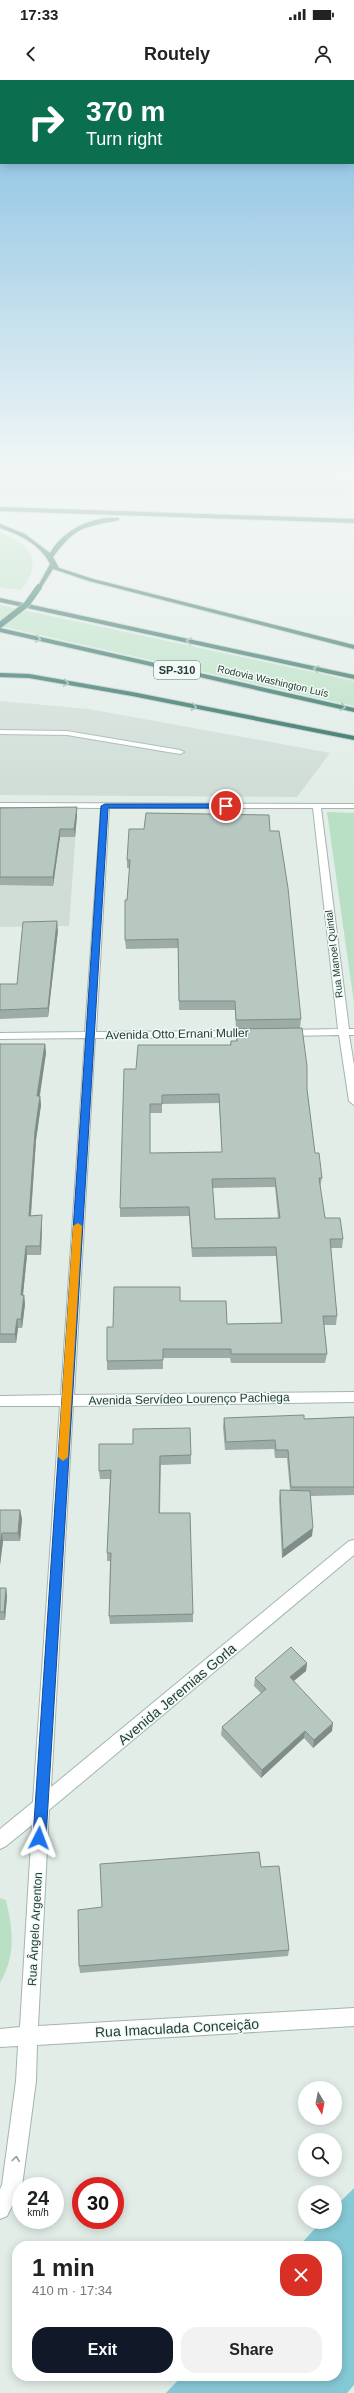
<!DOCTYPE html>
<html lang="en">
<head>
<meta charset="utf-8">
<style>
	:root { --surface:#fff; --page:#f2f2f2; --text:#222; --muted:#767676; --accent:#111827 }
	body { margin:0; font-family:Arial,sans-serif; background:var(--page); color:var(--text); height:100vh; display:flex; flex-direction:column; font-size:15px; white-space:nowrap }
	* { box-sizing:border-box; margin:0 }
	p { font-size:13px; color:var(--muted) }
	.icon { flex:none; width:22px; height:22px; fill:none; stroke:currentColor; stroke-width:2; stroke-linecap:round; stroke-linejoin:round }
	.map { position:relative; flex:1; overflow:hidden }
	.sheet { position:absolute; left:12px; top:2161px; width:330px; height:140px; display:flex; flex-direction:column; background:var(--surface); border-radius:16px; box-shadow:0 2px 10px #0003 }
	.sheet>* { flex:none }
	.hud { position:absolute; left:0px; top:0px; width:354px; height:84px; box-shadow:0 2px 10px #0003; background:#0b6e4f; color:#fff; overflow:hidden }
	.needle { width:26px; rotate:170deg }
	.controls { position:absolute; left:298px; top:2001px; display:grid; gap:8px }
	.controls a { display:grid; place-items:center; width:44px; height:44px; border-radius:50%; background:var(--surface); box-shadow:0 2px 10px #0003; font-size:20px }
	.speed { position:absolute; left:12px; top:2097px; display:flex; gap:8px; font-size:20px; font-weight:700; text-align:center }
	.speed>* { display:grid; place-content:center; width:52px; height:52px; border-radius:50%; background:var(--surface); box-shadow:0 2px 10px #0003; line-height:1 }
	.speed small { font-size:10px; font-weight:400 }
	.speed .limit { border:6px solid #d22; background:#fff; color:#111 }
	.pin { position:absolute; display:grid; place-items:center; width:34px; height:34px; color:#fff; margin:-17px; border:2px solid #fff; border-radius:50%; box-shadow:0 1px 4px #0007 }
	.me { position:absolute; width:44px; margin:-22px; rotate:3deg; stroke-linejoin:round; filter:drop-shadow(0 0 3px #0008) }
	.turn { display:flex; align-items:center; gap:14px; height:84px; padding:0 20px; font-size:18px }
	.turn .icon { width:52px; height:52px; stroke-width:2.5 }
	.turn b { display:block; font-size:28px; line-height:34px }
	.round { display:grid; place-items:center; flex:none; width:42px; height:42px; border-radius:16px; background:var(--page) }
	.head { display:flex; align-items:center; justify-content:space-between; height:68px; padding:0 20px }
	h1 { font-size:24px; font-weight:600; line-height:30px }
	.primary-button { display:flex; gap:8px; margin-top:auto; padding:8px 20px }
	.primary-button a { flex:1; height:46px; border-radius:16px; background:var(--accent); color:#fff; font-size:16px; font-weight:600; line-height:46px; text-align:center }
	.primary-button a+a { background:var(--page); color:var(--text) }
	.status { display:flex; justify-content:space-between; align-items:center; height:28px; padding:0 20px; background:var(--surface); direction:ltr }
	.status svg { height:11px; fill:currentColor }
	header { display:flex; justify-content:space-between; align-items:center; height:52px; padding:0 20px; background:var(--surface); font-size:18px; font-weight:600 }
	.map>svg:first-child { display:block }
</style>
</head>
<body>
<div class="status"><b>17:33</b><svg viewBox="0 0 49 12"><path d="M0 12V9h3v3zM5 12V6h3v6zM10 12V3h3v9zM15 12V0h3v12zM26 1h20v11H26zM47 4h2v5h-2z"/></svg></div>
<header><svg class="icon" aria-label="back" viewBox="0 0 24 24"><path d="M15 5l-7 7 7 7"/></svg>Routely<svg class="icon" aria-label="person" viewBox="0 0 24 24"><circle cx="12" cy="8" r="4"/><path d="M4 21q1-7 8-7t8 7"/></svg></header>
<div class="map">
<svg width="354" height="2313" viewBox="0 0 354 2313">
	<rect width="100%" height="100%" fill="#e2ede8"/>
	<g fill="#d0ddd7">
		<polygon points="0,621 89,629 330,673 297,717 0,715"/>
		<polygon points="0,735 77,735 69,846 0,847"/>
	</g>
	<g fill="#b9e0c4">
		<polygon points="0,389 327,389 352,415 185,413 0,416"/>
		<path d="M0,453C30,462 45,484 20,510L0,507Z"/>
		<polygon points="0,525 354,601 354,626 0,546"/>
		<polygon points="327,732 354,733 354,923"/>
		<path d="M0,1818L6,1820C13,1851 16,1874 0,1903Z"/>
	</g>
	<polygon fill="#86c9d6" points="354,2108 354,2305 347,2313 166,2313 182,2296 337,2296 337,2166 299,2166 321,2142 335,2142 335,2127"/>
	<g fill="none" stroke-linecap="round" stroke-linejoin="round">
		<g stroke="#a4b5af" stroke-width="2">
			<polygon id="lane" points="0,650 67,651 180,670 184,672 180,674 67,655 0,654"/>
		</g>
		<g stroke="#a4b5af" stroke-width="2">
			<polygon id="street" points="0,723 354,724 354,728 321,728 349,949 354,949 354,955 349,955 354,985 354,1025 349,1021 339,955 287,956 282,953 287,950 338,949 313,728 109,728 96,952 253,951 258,954 253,957 95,958 74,1315 354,1312 354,1322 73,1326 51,1707 349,1461 354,1460 354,1475 49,1730 38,1946 354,1928 354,1946 37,1965 36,2001 22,2106 7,2136 0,2139 0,2109 2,2105 16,2001 18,1966 0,1967 0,1949 20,1947 32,1745 6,1766 0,1769 0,1749 33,1722 60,1326 0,1326 0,1316 61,1315 85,958 0,959 0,953 85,952 101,728 0,727"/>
		</g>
		<g stroke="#c1c9c7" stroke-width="2">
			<g id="highway">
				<polygon points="0,427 354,439 354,443 0,431"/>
				<path d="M119,438V440C82,448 76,446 53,477L59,488L93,499L354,565V569L89,501L53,489L41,508H37L50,484C41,465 19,454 0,448V444L25,454L50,473C62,451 93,435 119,438Z"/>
				<polygon points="0,518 354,595 354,599 0,522"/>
				<polygon points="0,548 354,628 354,632 0,552"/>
				<polygon points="0,593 29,594 132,612 354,656 354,660 132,616 29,598 0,597"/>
			</g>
		</g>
		<use href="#lane" fill="#fff" fill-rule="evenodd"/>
		<use href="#street" fill="#fff" fill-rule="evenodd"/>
		<use href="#highway" fill="#2a6e60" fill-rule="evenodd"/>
		<g stroke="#c1c9c7" stroke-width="7" stroke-linecap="butt">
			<polyline id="highway-bridge" points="0,545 27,524 39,507"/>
		</g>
		<use href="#highway-bridge" stroke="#2a6e60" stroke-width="6"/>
	</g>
	<g fill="#9daca6" fill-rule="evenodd">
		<polygon points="77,727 77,735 75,757 60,757 53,806 0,805 0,728"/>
		<path d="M270,751L301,939L300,948L307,1009L315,1073L322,1098L320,1107L325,1138L343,1159L342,1168H331L337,1236L336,1245H324L327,1274L325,1283H231L230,1278H163V1289L107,1290V1281L113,1247L180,1221L227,1244L281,1243L276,1176L192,1177L189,1136L120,1137V1128L136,989L230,965L231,961H236L237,949H236L235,930H179L178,868L126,869L125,860L127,820L130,788H127V780ZM219,1023L222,1072L150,1073V1033H162V1024ZM275,1107L278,1138L215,1139L212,1108Z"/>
		<polygon points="58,850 48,937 0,939 0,904 17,904"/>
		<polygon points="0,964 45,964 46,973 40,1016 41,1025 36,1060 31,1136 42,1144 41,1175 27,1175 23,1215 24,1215 25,1224 22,1248 18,1248 16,1263 0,1263"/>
		<polygon points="354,1337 354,1415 311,1416 312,1456 282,1478 279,1419 280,1410 290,1410 287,1378 275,1378 274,1369 225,1370 223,1347 224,1338 304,1339"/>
		<polygon points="133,1364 191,1375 191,1384 161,1385 160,1433 193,1534 193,1542 110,1544 109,1536 110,1481 107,1481 107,1473 110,1399 100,1399 99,1391"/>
		<polygon points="0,1430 20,1430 22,1439 20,1461 3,1461 0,1485"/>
		<polygon points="0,1508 6,1508 7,1516 5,1540 0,1540"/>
		<polygon points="307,1583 306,1591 293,1601 332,1651 313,1668 304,1658 261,1698 221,1655 222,1647 261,1613 254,1606 255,1598"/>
		<polygon points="102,1827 289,1870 288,1876 80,1893 79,1886"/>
	</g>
	<g fill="#808c87">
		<polygon points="77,727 77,735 75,757 74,749"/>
		<polygon points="60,749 60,757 53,806 53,797"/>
		<polygon points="57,841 58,850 48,937 48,928"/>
		<polygon points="45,964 46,973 38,1025 37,1016"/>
		<polygon points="40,1016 41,1025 36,1060 30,1145 29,1136 35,1051"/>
		<polygon points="42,1135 42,1144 41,1175 40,1166"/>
		<polygon points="26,1166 27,1175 22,1224 21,1215"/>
		<polygon points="24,1215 25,1224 22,1248 21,1239"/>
		<polygon points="17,1239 18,1248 16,1263 15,1254"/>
		<polygon points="20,1430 22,1439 20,1461 18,1453"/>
		<polygon points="313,1448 312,1456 282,1478 283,1470"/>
		<polygon points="2,1453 3,1461 0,1485 0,1465"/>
		<polygon points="6,1508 7,1516 5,1540 4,1532"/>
		<polygon points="307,1583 306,1591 289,1605 290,1597"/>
		<polygon points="333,1643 332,1651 313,1668 314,1660"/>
		<polygon points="305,1651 304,1658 261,1698 262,1690"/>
	</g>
	<g fill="#b7c8c1" stroke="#808c87" fill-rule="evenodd">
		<polygon points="77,727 74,749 60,749 53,797 0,797 0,728"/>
		<polygon points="146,733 269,735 270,751 279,751 288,808 301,939 236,940 235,921 179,921 178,859 125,860 125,820 127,820 130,780 127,780 129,749 144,749"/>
		<polygon points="57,841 48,928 0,930 0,904 17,904 23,842"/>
		<path d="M302,948L307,986V1009L315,1073H319L322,1098H319L325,1138H340L343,1159H330L337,1236H323L327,1274H231V1269H163V1280L107,1281V1247H113L114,1207H180V1221H226L227,1244L282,1243L276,1167L192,1168L189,1127L120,1128L124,989H136L138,965H231V961H237V949ZM219,1014L222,1072L150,1073V1024H162V1015ZM275,1098L280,1138L215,1139L212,1099Z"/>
		<polygon points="0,964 45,964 37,1016 40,1016 35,1051 29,1136 42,1135 40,1166 26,1166 21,1215 24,1215 21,1239 17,1239 15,1254 0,1254"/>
		<polygon points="304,1335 304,1339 354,1337 354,1407 291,1407 288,1370 276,1370 275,1360 226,1362 224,1338"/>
		<polygon points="190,1348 191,1375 160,1376 159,1433 190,1433 193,1534 109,1536 111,1473 107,1473 111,1390 99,1391 99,1364 133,1364 133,1349"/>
		<polygon points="280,1410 310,1411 313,1448 283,1470"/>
		<polygon points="0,1430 20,1430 18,1453 2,1453 0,1465"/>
		<polygon points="0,1508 6,1508 4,1532 0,1532"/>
		<polygon points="291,1567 307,1583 290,1597 333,1643 314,1660 305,1651 262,1690 222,1647 266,1609 255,1598"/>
		<polygon points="259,1772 261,1787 279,1786 289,1870 79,1886 78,1830 102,1827 100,1784"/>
	</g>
	<defs><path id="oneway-chevron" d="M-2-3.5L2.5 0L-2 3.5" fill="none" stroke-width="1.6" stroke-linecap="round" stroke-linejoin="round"/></defs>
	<g stroke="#8eb4ab">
		<use href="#oneway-chevron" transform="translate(38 559) rotate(13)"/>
		<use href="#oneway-chevron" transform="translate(189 561) rotate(-168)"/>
		<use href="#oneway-chevron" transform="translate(316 589) rotate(-168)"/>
		<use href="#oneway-chevron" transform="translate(66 603) rotate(10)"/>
		<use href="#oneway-chevron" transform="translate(194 627) rotate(11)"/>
		<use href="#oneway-chevron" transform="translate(343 627) rotate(13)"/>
	</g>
	<use stroke="#909f9b" href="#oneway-chevron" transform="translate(16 2079) rotate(-83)"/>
	<linearGradient id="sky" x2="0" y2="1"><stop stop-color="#81bce1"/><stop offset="0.55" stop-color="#f2f7f5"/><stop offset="1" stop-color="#f2f7f5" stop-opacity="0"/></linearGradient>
	<rect width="354" height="712" fill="url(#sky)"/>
	<polygon fill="#1a73e8" stroke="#114b97" points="226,724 228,728 108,728 46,1758 44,1763 39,1764 35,1763 33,1758 101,726 105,724"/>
	<polygon fill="#f59e0b" points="78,1143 82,1146 68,1377 63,1381 58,1377 73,1146"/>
	<g text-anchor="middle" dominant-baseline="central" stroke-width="3" stroke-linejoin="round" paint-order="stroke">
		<g font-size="10" fill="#213f37" stroke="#f3f9f6">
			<text transform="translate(273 601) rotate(13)">Rodovia Washington Luís</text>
			<text transform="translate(334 874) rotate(-97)">Rua Manoel Quintal</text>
		</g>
		<rect fill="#f3f9f6" stroke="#607770" stroke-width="1" x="154" y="581" width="46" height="18" rx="3"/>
		<g font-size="11" font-weight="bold" fill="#213f37">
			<text x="177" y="590">SP-310</text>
		</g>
		<g font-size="12" fill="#213f37" stroke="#f3f9f6">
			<text transform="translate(177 954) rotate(-1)">Avenida Otto Ernani Muller</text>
			<text transform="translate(189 1319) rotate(-1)">Avenida Servídeo Lourenço Pachiega</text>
			<text transform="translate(35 1849) rotate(-87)">Rua Ângelo Argenton</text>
		</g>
		<g font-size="14" fill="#213f37" stroke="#f3f9f6">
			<text transform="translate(177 1614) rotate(-40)">Avenida Jeremias Gorla</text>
			<text transform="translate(177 1948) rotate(-3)">Rua Imaculada Conceição</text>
		</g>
	</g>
</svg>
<div class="controls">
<a><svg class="needle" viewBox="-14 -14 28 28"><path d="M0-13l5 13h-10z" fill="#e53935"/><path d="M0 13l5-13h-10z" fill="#767676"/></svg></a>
<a><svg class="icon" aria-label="search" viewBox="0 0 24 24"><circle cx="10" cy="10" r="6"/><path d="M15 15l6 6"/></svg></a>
<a><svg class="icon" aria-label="layers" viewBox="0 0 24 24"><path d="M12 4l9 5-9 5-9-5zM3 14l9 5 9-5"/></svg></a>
</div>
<div class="speed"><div>24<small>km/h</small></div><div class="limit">30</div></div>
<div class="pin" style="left:226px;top:726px;background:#d93025"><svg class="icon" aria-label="arrive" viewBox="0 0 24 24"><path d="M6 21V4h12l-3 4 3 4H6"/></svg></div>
<svg class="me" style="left:39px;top:1758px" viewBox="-20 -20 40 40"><path d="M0-17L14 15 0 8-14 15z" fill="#1a73e8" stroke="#fff" stroke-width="4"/></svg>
<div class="hud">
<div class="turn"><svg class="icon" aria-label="right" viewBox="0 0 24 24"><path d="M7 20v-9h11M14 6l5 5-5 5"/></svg><div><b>370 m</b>Turn right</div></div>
</div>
<section class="sheet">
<div class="head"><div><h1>1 min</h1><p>410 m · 17:34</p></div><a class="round" style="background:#d93025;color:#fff"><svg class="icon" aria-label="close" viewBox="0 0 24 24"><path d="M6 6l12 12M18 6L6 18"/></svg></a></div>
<div class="primary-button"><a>Exit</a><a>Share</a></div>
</section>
</div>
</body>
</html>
